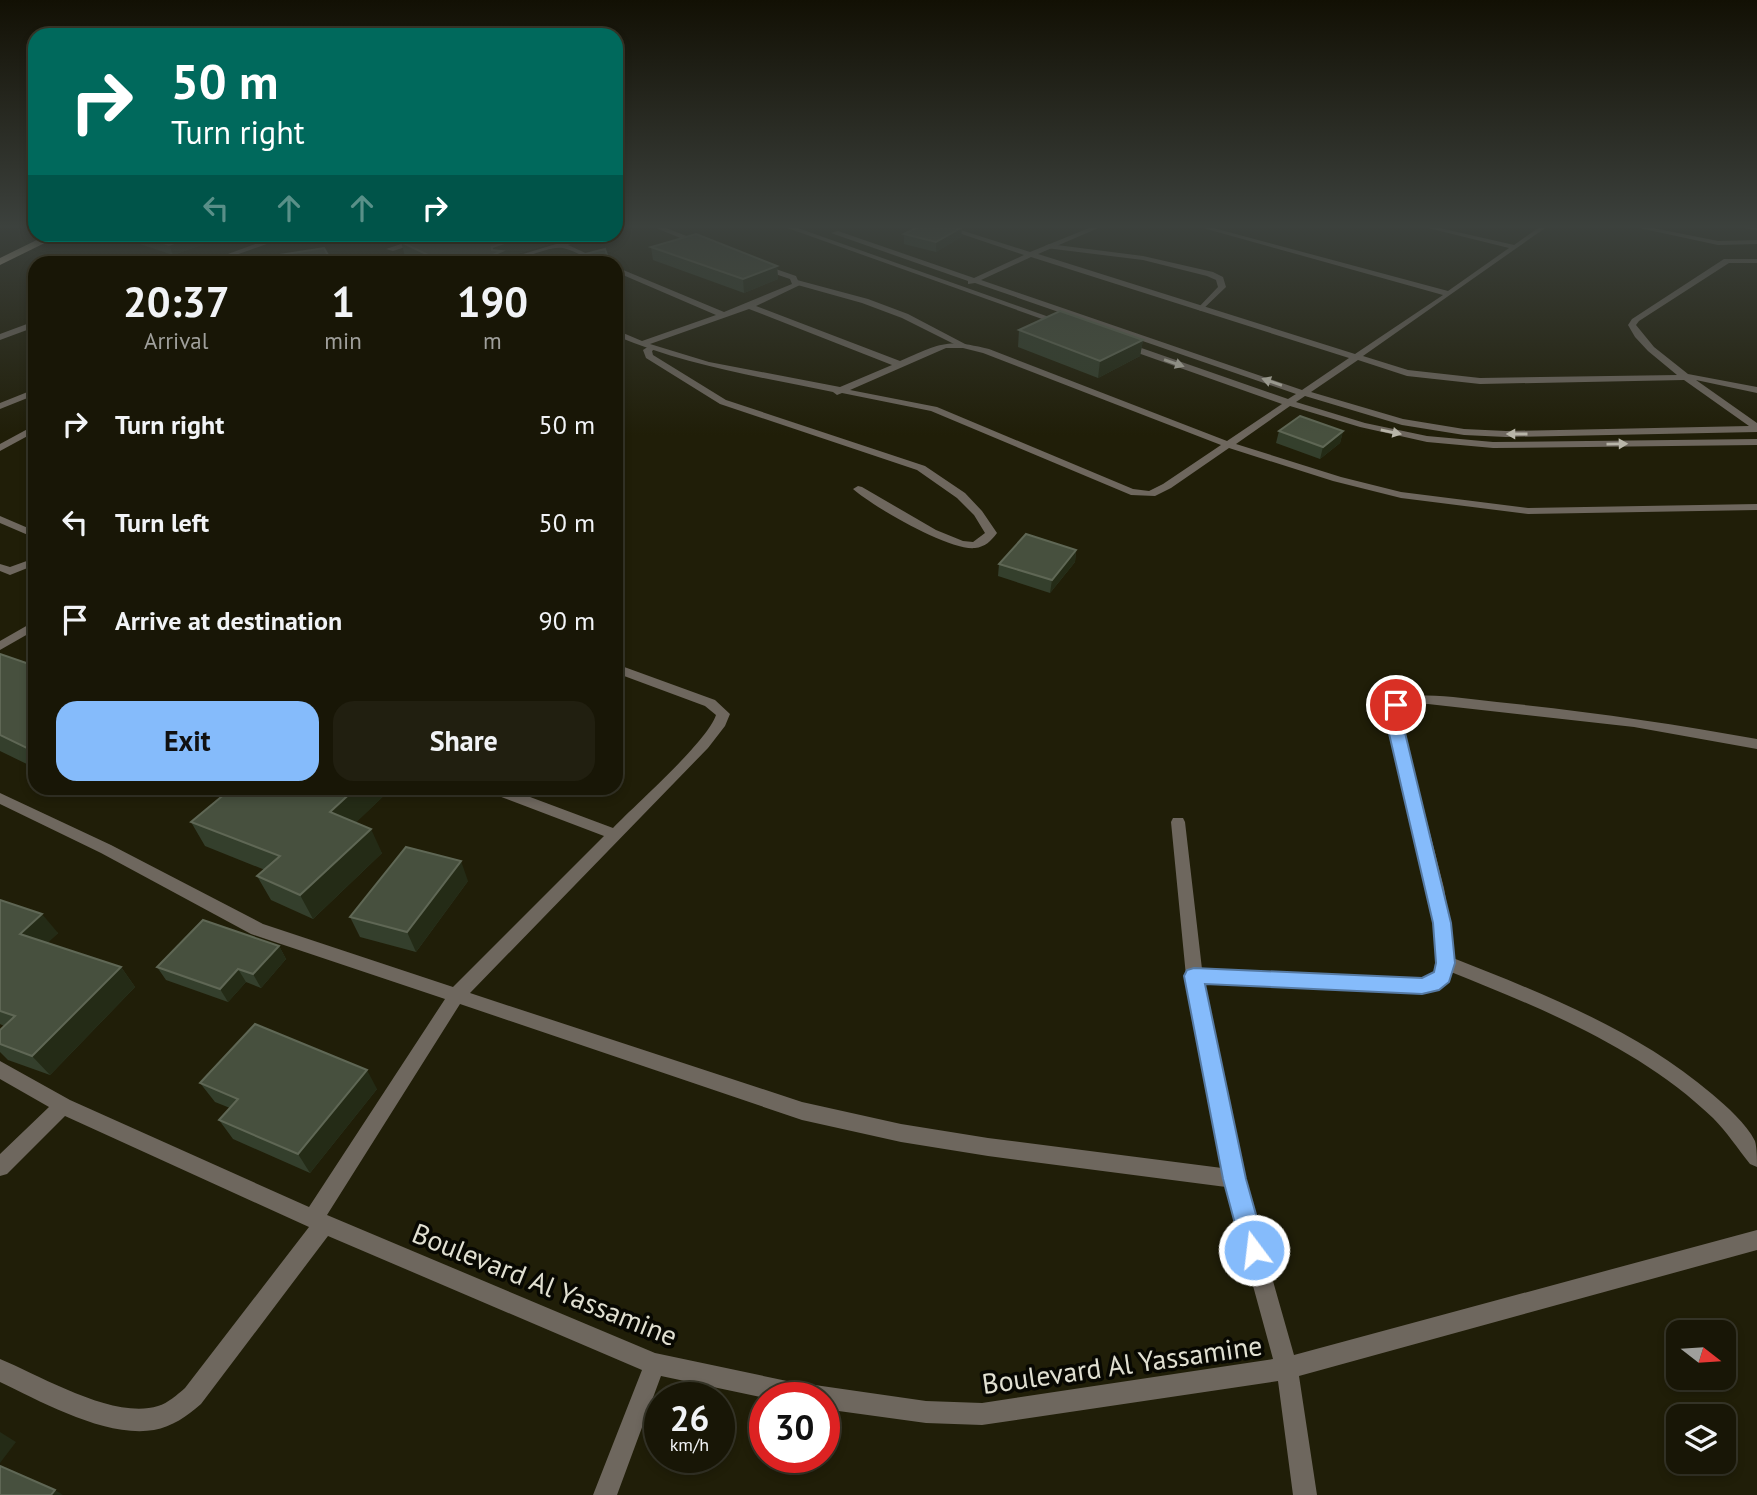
<!DOCTYPE html>
<html lang="en">
<head>
<meta charset="utf-8">
<style>
	:root { --surface:#181606; --page:#211f10; --text:#f1f3f6; --muted:#9f9f9b; --line:#363528; --accent:#85bbfb }
	body { margin:0; font-family:"PT Sans",sans-serif; background:var(--page); color:var(--text); height:100vh; display:flex; flex-direction:column; font-size:26px; white-space:nowrap }
	* { box-sizing:border-box; margin:0 }
	p { font-size:23px; color:var(--muted) }
	.icon { flex:none; width:38px; height:38px; fill:none; stroke:currentColor; stroke-width:2; stroke-linecap:round; stroke-linejoin:round }
	.map { position:relative; flex:1; overflow:hidden }
	.sheet { position:absolute; left:28px; top:256px; width:595px; height:539px; display:flex; flex-direction:column; background:var(--surface); border-radius:21px; box-shadow:0 4px 10px #0003,0 0 0 2px var(--line) }
	.sheet>* { flex:none }
	.banner { position:absolute; left:28px; top:28px; width:595px; height:214px; border-radius:21px; box-shadow:0 4px 10px #0003,0 0 0 2px var(--line); background:#00695c; color:#fff; overflow:hidden }
	.needle { width:46px; rotate:107deg }
	.fabs { position:absolute; left:1666px; top:1320px; display:grid; gap:14px }
	.fabs a { display:grid; place-items:center; width:70px; height:70px; border-radius:14px; background:var(--surface); box-shadow:0 4px 10px #0003,0 0 0 2px var(--line); font-size:35px }
	.speed { position:absolute; left:644px; top:1382px; display:flex; gap:14px; font-size:35px; font-weight:700; text-align:center }
	.speed>* { display:grid; place-content:center; width:91px; height:91px; border-radius:50%; background:var(--surface); box-shadow:0 4px 10px #0003,0 0 0 2px var(--line); line-height:1 }
	.speed small { font-size:18px; font-weight:400 }
	.speed .limit { border:10px solid #d22; background:#fff; color:#111 }
	.pin { position:absolute; display:grid; place-items:center; width:60px; height:60px; color:#fff; margin:-30px; border:4px solid #fff; border-radius:50%; box-shadow:0 2px 7px #0007 }
	.me { position:absolute; width:77px; margin:-38px; rotate:345deg; stroke-linejoin:round; filter:drop-shadow(0 0 5px #0008) }
	.turn { display:flex; align-items:center; gap:24px; height:147px; padding:0 28px; font-size:32px }
	.turn .icon { width:91px; height:91px; stroke-width:2.5 }
	.turn b { display:block; font-size:49px; line-height:60px }
	.lanes { display:flex; align-items:center; height:66px; padding:0 28px; background:#0003; justify-content:center; gap:35px; direction:ltr }
	.lanes .off { opacity:.35 }
	.eta { display:flex; justify-content:space-evenly; align-items:center; height:119px; text-align:center }
	.eta b { font-size:42px; font-weight:600; line-height:49px }
	.cta { display:flex; gap:14px; margin-top:auto; padding:14px 28px }
	.cta a { flex:1; height:80px; border-radius:21px; background:var(--accent); color:#111; font-size:28px; font-weight:600; line-height:80px; text-align:center }
	.cta a+a { background:var(--page); color:var(--text) }
	ul { padding:0; list-style:none }
	li { display:flex; align-items:center; gap:21px; height:98px; padding:0 28px }
	li div { flex:1 }
	li b { display:block; font-size:26px }
	li em { font-style:normal }
	.map>svg:first-child { display:block }
</style>
</head>
<body>
<div class="map">
<svg width="1757" height="1495" viewBox="0 0 1757 1495">
	<rect width="100%" height="100%" fill="#201e08"/>
	<g fill="none" stroke-linecap="round" stroke-linejoin="round">
		<g fill="#6e675e" fill-rule="evenodd">
			<polygon points="1049,244 1143,256 1213,272 1223,277 1226,287 1201,311 1197,309 1218,287 1216,280 1207,276 1143,260 1046,248 1045,246"/>
			<polygon points="797,280 868,299 908,314 967,345 960,347 902,318 862,303 794,284 794,280"/>
			<path d="M649,346L656,348L652,351L653,355L726,400L925,466L965,493L982,511L997,533C991,541 985,547 975,548C949,551 872,506 853,489L858,486L862,487L936,530L963,541L973,542L985,533L974,515L957,498L917,470L720,404L646,358L643,350Z"/>
			<polygon points="0,516 35,531 35,538 0,523"/>
			<polygon points="35,558 35,565 10,575 0,571 0,564 10,567"/>
		</g>
		<g fill="#6e675e" fill-rule="evenodd">
			<polygon points="622,226 633,226 616,232 616,228"/>
			<polygon points="651,226 661,226 707,244 700,246"/>
			<polygon points="782,226 792,226 1066,323 1059,325"/>
			<path d="M938,226H948L1030,252L1094,226H1103L1038,254L1355,354L1443,295L1196,226H1206L1448,291L1509,248L1420,226H1431L1514,245L1541,226H1548L1363,356L1408,370L1480,378L1677,375L1648,351L1635,337L1628,325L1632,319L1724,259H1757V263H1729L1639,321L1636,325L1654,347L1688,374L1757,387V393L1696,380L1757,423V432L1506,437L1464,435L1402,425L1305,396L1296,402L1365,423L1427,436L1493,442L1757,439V445L1493,448L1427,442L1360,427L1290,406L1236,444L1341,477L1401,492L1528,508L1757,504V510L1528,514L1401,498L1333,481L1229,448L1171,488L1155,496L1131,495L931,411L842,393L837,395L833,392C759,377 685,365 616,336V330L642,341L716,315L616,272V267L724,312L792,284L790,279L758,268L757,266L761,264L796,276L800,285L756,306L900,361C940,344 945,338 989,349L1227,441L1282,404L1121,347V343H1127L1288,399L1296,394L975,283L968,284V281L831,233L838,231L974,278L1024,255ZM1031,257L1349,358L1302,390L981,280ZM749,309L892,365L840,387L709,362L650,344ZM946,348H963L983,353L1221,445L1163,484L1149,491L1133,489L937,407L850,390ZM1358,360L1407,376L1480,384L1684,380L1749,426L1506,431L1464,429L1403,419L1311,392Z"/>
			<polygon points="1630,226 1643,226 1718,241 1757,240 1757,244 1718,245"/>
			<polygon points="1744,226 1757,226 1757,230 1745,228"/>
			<polygon points="283,234 295,234 216,262 206,262"/>
			<polygon points="431,234 444,234 393,251 386,249"/>
			<path d="M589,234H602L568,245L605,262C589,262 578,251 563,248C547,245 517,264 497,262Z"/>
			<polygon points="35,321 35,327 0,340 0,334"/>
			<polygon points="35,389 35,395 0,409 0,403"/>
			<polygon points="35,425 35,432 0,451 0,444"/>
			<polygon points="35,621 35,630 0,650 0,641"/>
			<path d="M616,664L715,700L730,714L725,726L708,748L470,993L802,1102L901,1124L988,1138L1222,1168L1186,976L1171,822L1173,818H1183L1185,822L1202,969L1422,979L1434,973C1439,937 1431,900 1423,865C1412,814 1398,763 1385,712L1395,699C1427,691 1464,699 1497,702C1584,711 1671,723 1757,739V749L1634,727L1428,704L1404,706L1399,712L1444,888L1450,924L1453,958C1544,994 1637,1030 1712,1094C1727,1107 1746,1123 1755,1141C1757,1148 1757,1159 1757,1167L1750,1164C1738,1149 1727,1132 1713,1118C1640,1048 1543,1009 1451,972C1448,987 1435,990 1422,993L1204,983L1244,1179L1294,1355L1757,1230V1250L1299,1376L1317,1495H1293L1278,1381L982,1425L926,1423L824,1409V1398H765L661,1376L617,1495H593L642,1370L328,1236L201,1404C187,1416 172,1427 154,1430C106,1438 42,1402 0,1382V1359C41,1376 114,1420 158,1406C168,1403 177,1395 185,1388L309,1227L65,1116L7,1174L0,1176V1154L49,1107L0,1079V1061L70,1100L309,1207L445,999L251,934L101,853L0,804V793L111,845L263,924L453,987L604,836L488,792L486,788H506L613,828C636,804 707,742 716,715L705,706L616,673ZM460,1004L802,1120L901,1142L988,1156L1226,1187L1273,1359L982,1403L926,1401L787,1381L655,1353L327,1215Z"/>
		</g>
		<polygon fill="#d2c2ac" fill-rule="evenodd" points="49,234 63,234 0,265 0,258"/>
	</g>
	<g fill="#343f2c">
		<polygon points="962,227 961,237 936,252 904,244 904,234"/>
		<polygon points="110,234 232,234 173,255"/>
		<polygon points="565,239 504,258 415,261 405,256 401,242"/>
		<polygon points="651,247 777,266 778,279 744,293 653,260"/>
		<polygon points="1019,330 1143,340 1140,356 1098,378 1018,347"/>
		<polygon points="1279,431 1343,431 1340,443 1320,459 1276,443"/>
		<polygon points="1076,550 1075,562 1050,593 998,576 999,564"/>
		<polygon points="0,654 35,666 35,768 0,751"/>
		<polygon points="222,788 392,788 356,822 382,853 313,919 271,900 257,876 265,870 205,846 191,822 229,790"/>
		<polygon points="468,881 416,952 360,937 350,917"/>
		<polygon points="0,900 58,933 47,943 121,967 135,987 50,1075 8,1060 0,1052 0,1030 4,1026 0,1024"/>
		<polygon points="279,946 286,959 261,988 246,982 228,1002 166,980 157,967"/>
		<polygon points="200,1083 377,1089 310,1173 233,1139 219,1120 230,1108 215,1102"/>
	</g>
	<g fill="#242b16">
		<polygon points="962,227 961,237 936,252 936,242"/>
		<polygon points="199,234 232,234 173,255 169,245"/>
		<polygon points="533,234 574,234 565,239 504,258 505,262 484,262 484,259 492,247"/>
		<polygon points="777,266 778,279 744,293 743,279"/>
		<polygon points="1143,340 1140,356 1098,378 1100,361"/>
		<polygon points="1343,431 1340,443 1320,459 1323,447"/>
		<polygon points="1076,550 1075,562 1050,593 1052,580"/>
		<polygon points="356,788 392,788 342,836 330,812"/>
		<polygon points="371,829 382,853 313,919 300,895"/>
		<polygon points="461,861 468,881 416,952 407,932"/>
		<polygon points="42,914 58,933 36,954 20,934"/>
		<polygon points="279,946 286,959 261,988 253,974"/>
		<polygon points="121,967 135,987 50,1075 32,1056"/>
		<polygon points="238,969 246,982 228,1002 220,989"/>
		<polygon points="367,1070 377,1089 310,1173 298,1154"/>
		<polygon points="0,1432 16,1442 0,1463"/>
		<polygon points="55,1490 63,1495 51,1495"/>
	</g>
	<g fill="#47503e" stroke="#5f6755" stroke-width="2">
		<polygon points="920,226 958,226 962,227 936,242 904,234"/>
		<polygon points="137,234 199,234 169,245"/>
		<polygon points="426,234 533,234 492,247 492,250 502,251 484,259 485,262 408,262 430,256 401,242"/>
		<polygon points="696,234 777,266 743,279 651,247"/>
		<polygon points="324,248 332,262 235,262"/>
		<polygon points="605,249 609,261 605,262 554,262"/>
		<polygon points="1060,311 1143,340 1100,361 1019,330"/>
		<polygon points="1300,416 1343,431 1323,447 1279,431"/>
		<polygon points="1026,534 1076,550 1052,580 999,564"/>
		<polygon points="0,654 35,666 35,752 0,735"/>
		<polygon points="232,788 356,788 330,812 371,829 300,895 257,876 280,856 191,822"/>
		<polygon points="406,847 461,861 407,932 350,917"/>
		<polygon points="0,900 42,914 20,934 121,967 32,1056 0,1044 0,1030 15,1016 0,1011"/>
		<polygon points="203,920 279,946 253,974 238,969 220,989 157,967"/>
		<polygon points="255,1024 367,1070 298,1154 219,1120 238,1099 200,1083"/>
		<polygon points="0,1466 55,1490 51,1495 0,1495"/>
	</g>
	<defs><path id="oneway-solid" d="M-6-.8H1V-3.2L6.5 0L1 3.2V.8H-6Z" transform="scale(1.75)"/></defs>
	<g fill="#b9b6a9">
		<use href="#oneway-solid" transform="translate(1174 363) rotate(19)"/>
		<use href="#oneway-solid" transform="translate(1272 382) rotate(-161)"/>
		<use href="#oneway-solid" transform="translate(1391 432) rotate(12)"/>
		<use href="#oneway-solid" transform="translate(1517 434) rotate(180)"/>
		<use href="#oneway-solid" transform="translate(1617 444) rotate(-1)"/>
	</g>
	<linearGradient id="sky" x2="0" y2="1"><stop stop-color="#121004"/><stop offset="0.52" stop-color="#3c413d"/><stop offset="1" stop-color="#3c413d" stop-opacity="0"/></linearGradient>
	<rect width="1757" height="435" fill="url(#sky)"/>
	<polygon fill="#85bbfb" stroke="#567aa3" stroke-width="2" points="1396,700 1403,705 1400,712 1451,923 1455,963 1449,982 1439,990 1422,994 1205,984 1246,1179 1266,1250 1262,1258 1254,1262 1246,1258 1242,1250 1223,1179 1184,976 1187,970 1194,968 1422,978 1434,972 1436,963 1433,923 1384,712 1390,701"/>
	<g text-anchor="middle" dominant-baseline="central" stroke-width="7" stroke-linejoin="round" paint-order="stroke">
		<g font-size="28" fill="#e1e0d2" stroke="#080802">
			<text transform="translate(545 1284) rotate(22)">Boulevard Al Yassamine</text>
			<text transform="translate(1122 1364) rotate(-8)">Boulevard Al Yassamine</text>
		</g>
	</g>
</svg>
<div class="fabs">
<a><svg class="needle" viewBox="-14 -14 28 28"><path d="M0-13l5 13h-10z" fill="#e53935"/><path d="M0 13l5-13h-10z" fill="#9f9f9b"/></svg></a>
<a><svg class="icon" aria-label="layers" viewBox="0 0 24 24"><path d="M12 4l9 5-9 5-9-5zM3 14l9 5 9-5"/></svg></a>
</div>
<div class="speed"><div>26<small>km/h</small></div><div class="limit">30</div></div>
<div class="pin" style="left:1396px;top:705px;background:#d93025"><svg class="icon" aria-label="arrive" viewBox="0 0 24 24"><path d="M6 21V4h12l-3 4 3 4H6"/></svg></div>
<svg class="me" style="left:1254px;top:1250px" viewBox="-20 -20 40 40"><circle r="17" fill="#85bbfb" stroke="#fff" stroke-width="3"/><path d="M0-11L8 9 0 5-8 9z" fill="#fff"/></svg>
<div class="banner">
<div class="turn"><svg class="icon" aria-label="right" viewBox="0 0 24 24"><path d="M7 20v-9h11M14 6l5 5-5 5"/></svg><div><b>50 m</b>Turn right</div></div>
<div class="lanes"><svg class="icon off" aria-label="left" viewBox="0 0 24 24"><path d="M17 20v-9H6M10 6l-5 5 5 5"/></svg><svg class="icon off" aria-label="ahead" viewBox="0 0 24 24"><path d="M12 20V5M6 11l6-6 6 6"/></svg><svg class="icon off" aria-label="ahead" viewBox="0 0 24 24"><path d="M12 20V5M6 11l6-6 6 6"/></svg><svg class="icon" aria-label="right" viewBox="0 0 24 24"><path d="M7 20v-9h11M14 6l5 5-5 5"/></svg></div>
</div>
<section class="sheet">
<div class="eta">
<div><b>20:37</b><p>Arrival</p></div>
<div><b>1</b><p>min</p></div>
<div><b>190</b><p>m</p></div>
</div>
<ul>
<li><svg class="icon" aria-label="right" viewBox="0 0 24 24"><path d="M7 20v-9h11M14 6l5 5-5 5"/></svg><div><b>Turn right</b></div><em>50 m</em></li>
<li><svg class="icon" aria-label="left" viewBox="0 0 24 24"><path d="M17 20v-9H6M10 6l-5 5 5 5"/></svg><div><b>Turn left</b></div><em>50 m</em></li>
<li><svg class="icon" aria-label="arrive" viewBox="0 0 24 24"><path d="M6 21V4h12l-3 4 3 4H6"/></svg><div><b>Arrive at destination</b></div><em>90 m</em></li>
</ul>
<div class="cta"><a>Exit</a><a>Share</a></div>
</section>
</div>
</body>
</html>
